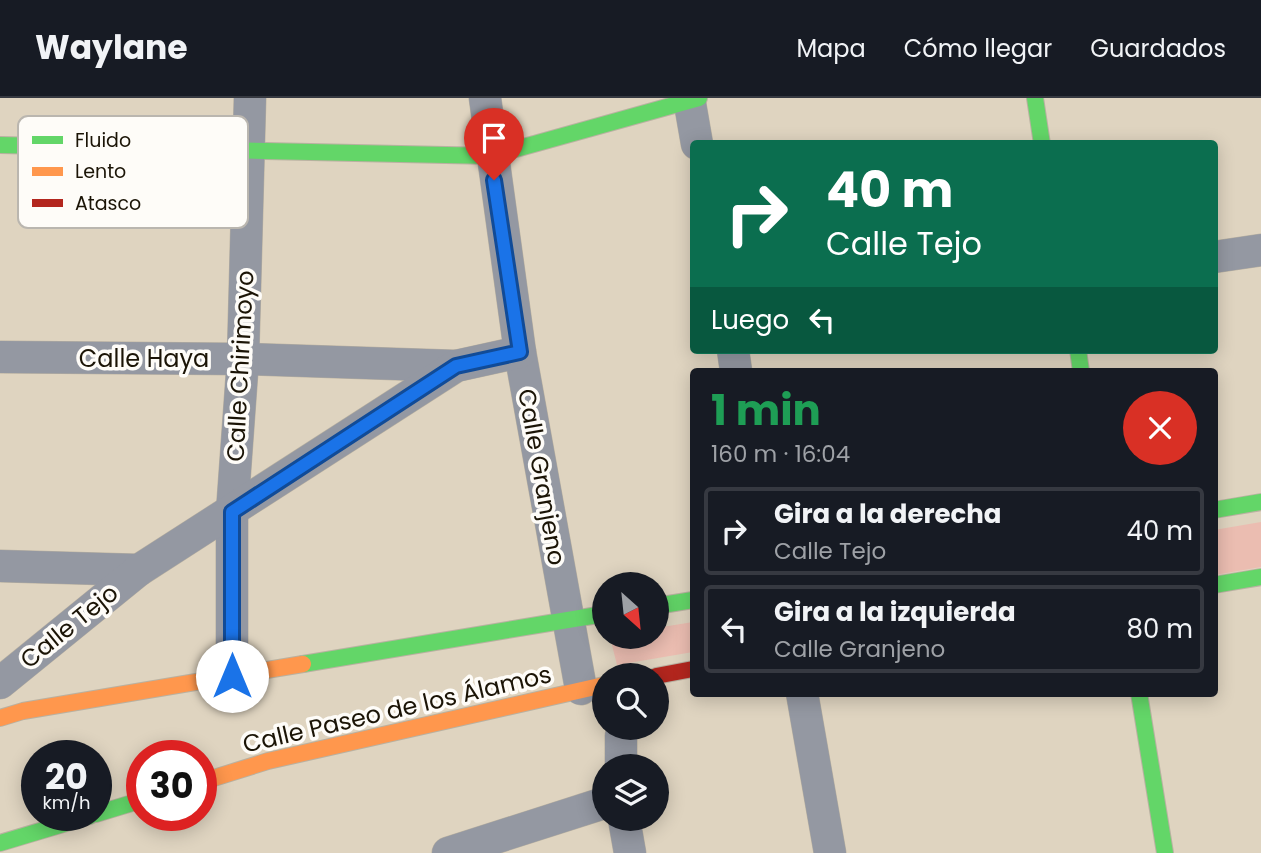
<!DOCTYPE html>
<html lang="es">
<head>
<meta charset="utf-8">
<style>
	:root { --surface:#171b24; --page:#242831; --text:#f1f3f6; --muted:#9ea1a6; --line:#363941 }
	body { margin:0; font-family:Poppins,sans-serif; background:var(--page); color:var(--text); height:100vh; display:flex; flex-direction:column; font-size:26px; white-space:nowrap }
	* { box-sizing:border-box; margin:0 }
	p { font-size:23px; color:var(--muted) }
	.icon { flex:none; width:38px; height:38px; fill:none; stroke:currentColor; stroke-width:2; stroke-linecap:round; stroke-linejoin:round }
	.map { position:relative; flex:1; overflow:hidden }
	.details { position:absolute; left:690px; top:270px; width:528px; height:329px; display:flex; flex-direction:column; background:var(--surface); border-radius:7px; box-shadow:0 4px 18px #0003 }
	.details>* { flex:none }
	.hud { position:absolute; left:690px; top:42px; width:528px; height:214px; border-radius:7px; box-shadow:0 4px 18px #0003; background:#0b6e4f; color:#fff; overflow:hidden }
	.needle { width:46px; rotate:153deg }
	.tools { position:absolute; left:592px; top:474px; display:grid; gap:14px }
	.tools a { display:grid; place-items:center; width:77px; height:77px; border-radius:50%; background:var(--surface); box-shadow:0 4px 18px #0003; font-size:35px }
	.speed { position:absolute; left:21px; top:642px; display:flex; gap:14px; font-size:35px; font-weight:700; text-align:center }
	.speed>* { display:grid; place-content:center; width:91px; height:91px; border-radius:50%; background:var(--surface); box-shadow:0 4px 18px #0003; line-height:1 }
	.speed small { font-size:18px; font-weight:400 }
	.speed .limit { border:10px solid #d22; background:#fff; color:#111 }
	.pin { position:absolute; display:grid; place-items:center; width:60px; height:60px; color:#fff; margin:-72px -30px; border-radius:50% 50% 50% 0; rotate:-45deg; box-shadow:0 0 7px #0007 }
	.pin .icon { rotate:45deg }
	.me { position:absolute; width:77px; margin:-38px; rotate:0deg; stroke-linejoin:round; filter:drop-shadow(0 0 5px #0008) }
	.turn { display:flex; align-items:center; gap:24px; height:147px; padding:0 21px; font-size:32px }
	.turn .icon { width:91px; height:91px; stroke-width:2.5 }
	.turn b { display:block; font-size:49px; line-height:60px }
	.then { display:flex; align-items:center; height:66px; padding:0 21px; background:#0003; gap:14px; font-size:26px }
	.round { display:grid; place-items:center; flex:none; width:74px; height:74px; border-radius:37px; background:var(--page) }
	.overview { display:flex; align-items:center; justify-content:space-between; height:119px; padding:0 21px }
	h1 { font-size:42px; font-weight:700; line-height:52px; color:#1e9e55 }
	ul { padding:0; list-style:none }
	li { display:flex; align-items:center; gap:21px; height:88px; margin:0 14px 10px; padding:0 7px; border:4px solid var(--line); border-radius:7px }
	li div { flex:1 }
	li b { display:block; font-size:26px }
	li em { font-style:normal }
	header { display:flex; align-items:center; gap:42px; box-sizing:border-box; height:98px; padding:0 35px; background:var(--surface); border-bottom:2px solid var(--line) }
	header strong { font-size:33px }
	nav { display:flex; gap:38px; margin-inline-start:auto; font-size:24px }
	.map>svg:first-child { display:block }
</style>
</head>
<body>
<header>
<strong>Waylane</strong>
<nav><a>Mapa</a><a>Cómo llegar</a><a>Guardados</a></nav>
</header>
<div class="map">
<svg width="1261" height="755" viewBox="0 0 1261 755">
	<rect width="100%" height="100%" fill="#dfd4c0"/>
	<g fill="#ebbdb1">
		<polygon points="1261,424 1261,469 1215,477 1214,432"/>
		<polygon points="693,524 693,554 617,567 610,539 656,539 656,530"/>
	</g>
	<g fill="none" stroke-linecap="round" stroke-linejoin="round">
		<g stroke="#b9b1a1" stroke-width="33">
			<g id="street">
				<polyline points="485,0 520,254 581,591"/>
				<polyline points="689,0 697,46"/>
				<polyline points="1214,159 1261,152"/>
				<polyline points="733,252 736,273"/>
				<polyline points="0,259 243,261 456,268"/>
				<polyline points="0,468 139,472"/>
				<polyline points="232,578 232,414 243,261 250,0"/>
				<polyline points="0,585 139,472 456,268 520,254"/>
				<polyline points="802,595 830,755"/>
				<polyline points="621,668 621,638"/>
				<polyline points="624,721 630,755"/>
				<polyline points="448,755 604,705"/>
			</g>
		</g>
		<g stroke="#b9b1a1" stroke-width="18">
			<g id="fast">
				<polyline points="1035,0 1042,46"/>
				<polyline points="0,47 491,58 699,0"/>
				<polyline points="1078,252 1081,273"/>
				<polyline points="1214,412 1261,404"/>
				<polyline points="1214,487 1261,479"/>
				<polyline points="656,508 693,502"/>
				<polyline points="303,566 604,516"/>
				<polyline points="1139,595 1165,755"/>
				<polyline points="96,716 142,702"/>
				<polyline points="0,745 90,718"/>
			</g>
		</g>
		<g stroke="#b9b1a1" stroke-width="18">
			<g id="slow">
				<polyline points="0,620 23,613 303,566"/>
				<polyline points="201,684 268,663 604,587"/>
			</g>
		</g>
		<g stroke="#b9b1a1" stroke-width="18">
			<polyline id="jam" points="656,578 693,571"/>
		</g>
		<use href="#street" stroke="#9498a2" stroke-width="32"/>
		<use href="#fast" stroke="#63d668" stroke-width="16"/>
		<use href="#slow" stroke="#ff974d" stroke-width="16"/>
		<use href="#jam" stroke="#b3261e" stroke-width="16"/>
	</g>
	<g fill="none" stroke-linecap="round" stroke-linejoin="round">
		<g stroke="#114b97" stroke-width="18">
			<polyline id="route" points="232,578 232,414 456,268 520,254 494,82"/>
		</g>
		<use href="#route" stroke="#1a73e8" stroke-width="12"/>
	</g>
	<g text-anchor="middle" dominant-baseline="central" stroke-width="7" stroke-linejoin="round" paint-order="stroke">
		<g font-size="24" fill="#1b1406" stroke="#fefcf8">
			<text x="144" y="260">Calle Haya</text>
			<text transform="translate(240 268) rotate(-87)">Calle Chirimoyo</text>
			<text transform="translate(542 379) rotate(80)">Calle Granjeno</text>
			<text transform="translate(69 528) rotate(-39)">Calle Tejo</text>
			<text transform="translate(397 611) rotate(-13)">Calle Paseo de los Álamos</text>
		</g>
	</g>
	<rect x="18" y="18" width="230" height="112" rx="10" fill="#fefcf8" stroke="#bab6af" stroke-width="2"/>
	<rect x="32" y="38" width="31" height="8" fill="#63d668"/>
	<rect x="32" y="69" width="31" height="9" fill="#ff974d"/>
	<rect x="32" y="101" width="31" height="8" fill="#b3261e"/>
	<g font-size="19" fill="#1b1406">
		<text x="75" y="49">Fluido</text>
		<text x="75" y="80">Lento</text>
		<text x="75" y="112">Atasco</text>
	</g>
</svg>
<div class="tools">
<a><svg class="needle" viewBox="-14 -14 28 28"><path d="M0-13l5 13h-10z" fill="#e53935"/><path d="M0 13l5-13h-10z" fill="#9ea1a6"/></svg></a>
<a><svg class="icon" aria-label="search" viewBox="0 0 24 24"><circle cx="10" cy="10" r="6"/><path d="M15 15l6 6"/></svg></a>
<a><svg class="icon" aria-label="layers" viewBox="0 0 24 24"><path d="M12 4l9 5-9 5-9-5zM3 14l9 5 9-5"/></svg></a>
</div>
<div class="speed"><div>20<small>km/h</small></div><div class="limit">30</div></div>
<div class="pin" style="left:494px;top:82px;background:#d93025"><svg class="icon" aria-label="arrive" viewBox="0 0 24 24"><path d="M6 21V4h12l-3 4 3 4H6"/></svg></div>
<svg class="me" style="left:232px;top:578px" viewBox="-20 -20 40 40"><circle r="19" fill="#fff"/><path d="M0-13L10 11 0 6-10 11z" fill="#1a73e8"/></svg>
<div class="hud">
<div class="turn"><svg class="icon" aria-label="right" viewBox="0 0 24 24"><path d="M7 20v-9h11M14 6l5 5-5 5"/></svg><div><b>40 m</b>Calle Tejo</div></div>
<div class="then">Luego<svg class="icon" aria-label="left" viewBox="0 0 24 24"><path d="M17 20v-9H6M10 6l-5 5 5 5"/></svg></div>
</div>
<section class="details">
<div class="overview"><div><h1>1 min</h1><p>160 m · 16:04</p></div><a class="round" style="background:#d93025;color:#fff"><svg class="icon" aria-label="close" viewBox="0 0 24 24"><path d="M6 6l12 12M18 6L6 18"/></svg></a></div>
<ul>
<li><svg class="icon" aria-label="right" viewBox="0 0 24 24"><path d="M7 20v-9h11M14 6l5 5-5 5"/></svg><div><b>Gira a la derecha</b><p>Calle Tejo</p></div><em>40 m</em></li>
<li><svg class="icon" aria-label="left" viewBox="0 0 24 24"><path d="M17 20v-9H6M10 6l-5 5 5 5"/></svg><div><b>Gira a la izquierda</b><p>Calle Granjeno</p></div><em>80 m</em></li>
</ul>
</section>
</div>
</body>
</html>
